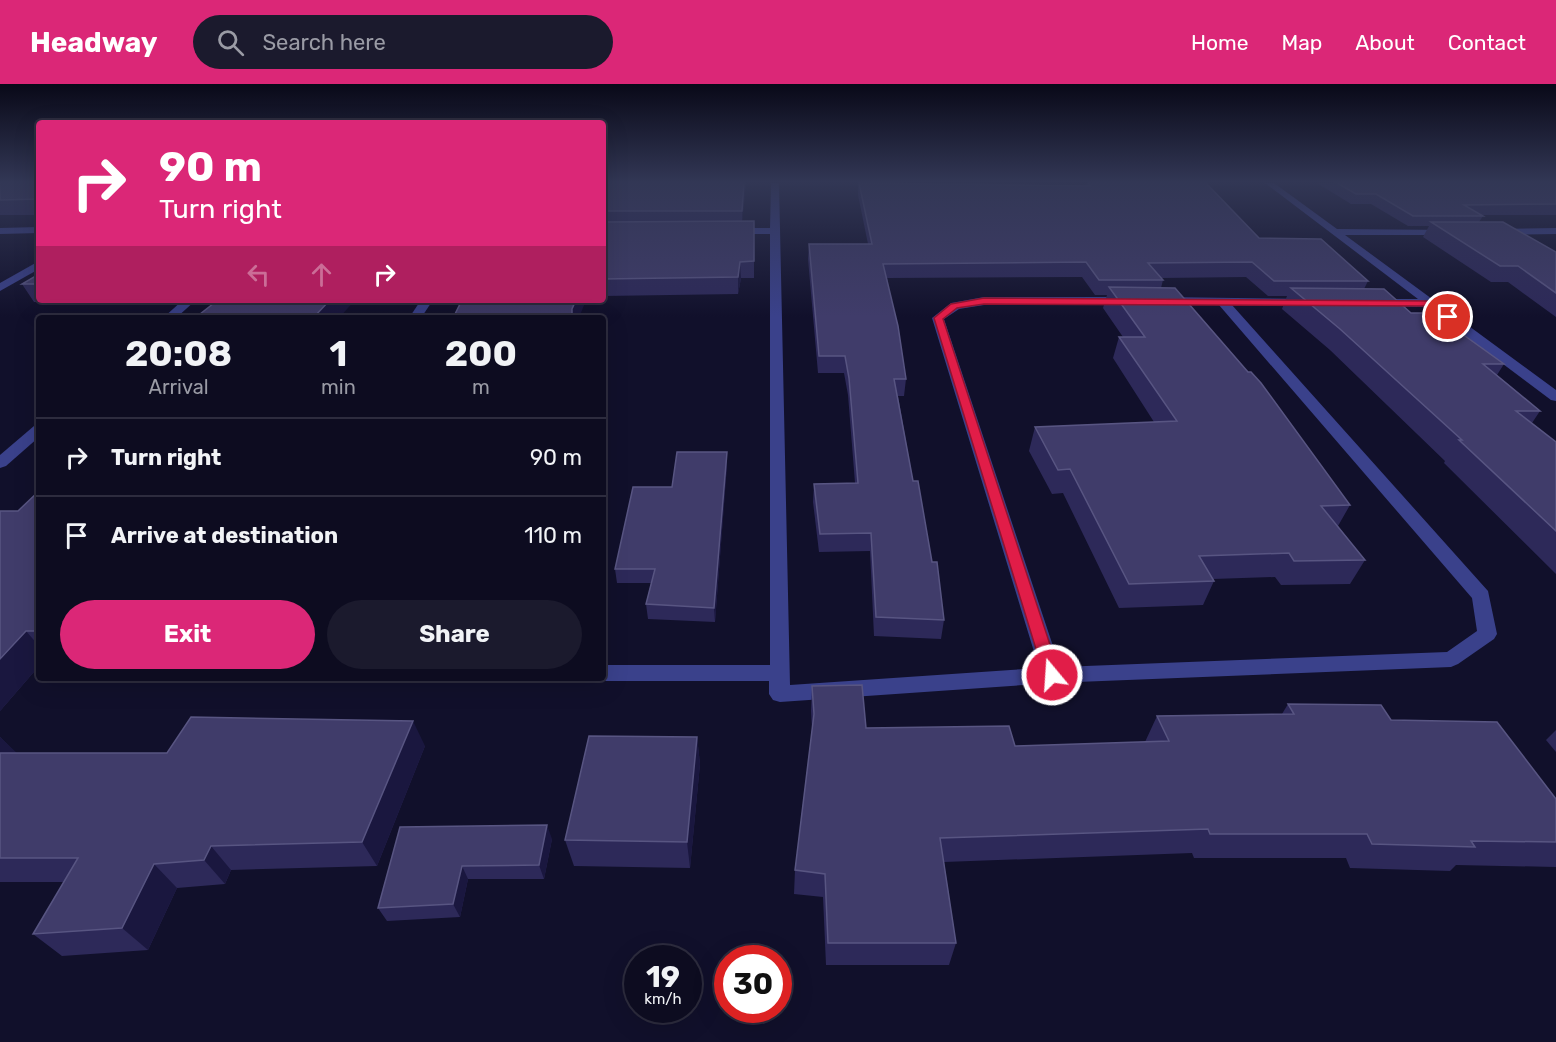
<!DOCTYPE html>
<html lang="en">
<head>
<meta charset="utf-8">
<style>
	:root { --surface:#0d0c20; --page:#1b1a2d; --text:#f1f3f6; --muted:#9a9ba5; --line:#2d2c3e; --accent:#db2777 }
	body { margin:0; font-family:Rubik,sans-serif; background:var(--page); color:var(--text); height:100vh; display:flex; flex-direction:column; font-size:22px; white-space:nowrap }
	* { box-sizing:border-box; margin:0 }
	p { font-size:20px; color:var(--muted) }
	.icon { flex:none; width:33px; height:33px; fill:none; stroke:currentColor; stroke-width:2; stroke-linecap:round; stroke-linejoin:round }
	.map { position:relative; flex:1; overflow:hidden }
	.panel { position:absolute; left:36px; top:231px; width:570px; height:366px; display:flex; flex-direction:column; background:var(--surface); border-radius:6px; box-shadow:0 6px 24px #0002,0 0 0 2px var(--line) }
	.panel>* { flex:none }
	.banner { position:absolute; left:36px; top:36px; width:570px; height:183px; border-radius:6px; box-shadow:0 6px 24px #0002,0 0 0 2px var(--line); background:#db2777; color:#fff; overflow:hidden }
	.speed { position:absolute; left:624px; top:861px; display:flex; gap:12px; font-size:30px; font-weight:700; text-align:center }
	.speed>* { display:grid; place-content:center; width:78px; height:78px; border-radius:50%; background:var(--surface); box-shadow:0 6px 24px #0002,0 0 0 2px var(--line); line-height:1 }
	.speed small { font-size:15px; font-weight:400 }
	.speed .limit { border:9px solid #d22; background:#fff; color:#111 }
	.pin { position:absolute; display:grid; place-items:center; width:51px; height:51px; color:#fff; margin:-26px; border:3px solid #fff; border-radius:50%; box-shadow:0 2px 6px #0007 }
	.me { position:absolute; width:66px; margin:-33px; rotate:342deg; stroke-linejoin:round; filter:drop-shadow(0 0 4px #0008) }
	.turn { display:flex; align-items:center; gap:21px; height:126px; padding:0 24px; font-size:27px }
	.turn .icon { width:78px; height:78px; stroke-width:2.5 }
	.turn b { display:block; font-size:42px; line-height:51px }
	.lanes { display:flex; align-items:center; height:57px; padding:0 24px; background:#0003; justify-content:center; gap:30px; direction:ltr }
	.lanes .off { opacity:.35 }
	.eta { display:flex; justify-content:space-evenly; align-items:center; height:102px; text-align:center }
	.eta b { font-size:36px; font-weight:700; line-height:42px }
	.action { display:flex; gap:12px; margin-top:auto; padding:12px 24px }
	.action a { flex:1; height:69px; border-radius:36px; background:var(--accent); color:#fff; font-size:24px; font-weight:700; line-height:69px; text-align:center }
	.action a+a { background:var(--page); color:var(--text) }
	ul { padding:0; list-style:none }
	li { display:flex; align-items:center; gap:18px; height:78px; padding:0 24px; border-top:2px solid var(--line) }
	li div { flex:1 }
	li b { display:block; font-size:22px }
	li em { font-style:normal }
	header { display:flex; align-items:center; gap:36px; box-sizing:border-box; height:84px; padding:0 30px; background:var(--accent); color:#fff }
	header strong { font-size:28px }
	nav { display:flex; gap:33px; margin-inline-start:auto; font-size:21px }
	.search { width:420px; height:54px; background:var(--page); display:flex; align-items:center; gap:15px; box-sizing:border-box; padding:0 21px; border-radius:33px; color:var(--muted); font-size:22px }
	.map>svg:first-child { display:block }
</style>
</head>
<body>
<header>
<strong>Headway</strong>
<div class="search"><svg class="icon" aria-label="search" viewBox="0 0 24 24"><circle cx="10" cy="10" r="6"/><path d="M15 15l6 6"/></svg>Search here</div>
<nav><a>Home</a><a>Map</a><a>About</a><a>Contact</a></nav>
</header>
<div class="map">
<svg width="1556" height="958" viewBox="0 0 1556 958">
	<rect width="100%" height="100%" fill="#11102b"/>
	<g fill="none" stroke-linecap="round" stroke-linejoin="round">
		<g fill="#3a418b" fill-rule="evenodd">
			<polygon points="771,99 779,99 790,601 1039,584 932,234 951,219 984,213 1128,213 1134,217 1128,221 984,221 959,225 944,235 1060,583 1447,568 1477,547 1472,514 1219,221 1160,219 1160,215 1164,213 1312,215 1314,218 1308,222 1232,221 1488,507 1497,550 1494,555 1458,580 1451,583 1052,599 780,618 773,616 769,610 769,597 603,597 596,595 603,594 603,581 770,581 770,150 731,150 726,147 731,144 770,144"/>
			<polygon points="1265,99 1274,99 1337,145 1454,146 1454,150 1450,151 1345,151 1556,306 1556,317 1551,316 1427,223 1373,222 1373,216 1377,215 1418,215"/>
			<polygon points="39,143 39,149 0,150 0,144"/>
			<polygon points="1556,144 1556,150 1495,151 1490,148 1495,145"/>
			<polygon points="39,177 39,185 0,207 0,199"/>
			<polygon points="183,216 196,216 176,234 163,234"/>
			<polygon points="421,216 433,216 421,234 409,234"/>
			<polygon points="39,341 39,353 6,382 0,384 0,371 34,342"/>
		</g>
	</g>
	<g fill="#2d2959">
		<rect x="0" y="99" width="39" height="32"/>
		<polygon points="603,99 746,99 742,137 754,137 754,194 741,194 738,210 603,212"/>
		<polygon points="858,99 1085,102 1086,99 1206,99 1259,154 1368,197 1364,205 1411,229 1504,280 1497,291 1540,327 1532,339 1556,358 1556,490 1444,379 1445,377 1330,266 1282,225 1287,212 1268,212 1246,193 1161,194 1163,196 1161,204 1350,421 1338,442 1365,476 1350,500 1281,501 1275,493 1213,495 1214,497 1203,521 1119,524 1063,409 1052,410 1029,367 1035,343 1154,338 1113,274 1119,253 1123,253 1103,224 1107,211 1095,211 1082,193 887,194 906,295 904,312 898,312 913,397 932,478 944,536 941,555 874,552 870,467 819,468 813,418 814,400 855,399 848,311 844,289 818,289 808,175 809,160 868,160 858,111"/>
		<polygon points="1317,99 1556,99 1556,131 1482,131 1483,132 1479,138 1556,168 1556,233 1508,198 1491,198 1423,153 1429,142 1408,142 1371,120 1351,120"/>
		<polygon points="39,190 39,216 127,216 124,218 34,218 22,200"/>
		<polygon points="727,368 727,381 715,538 648,535 646,520 651,499 617,499 615,485 672,403"/>
		<polygon points="39,407 39,582 0,627 18,427"/>
		<polygon points="812,602 866,644 1015,662 1145,658 1157,632 1282,630 1288,620 1391,636 1556,715 1556,783 1456,781 1450,787 1350,784 1346,774 1194,774 1192,769 944,778 956,859 949,881 826,881 823,813 794,810 795,786 812,645 811,627"/>
		<polygon points="1556,646 1556,668 1546,656"/>
		<polygon points="0,653 16,669 167,669 425,662 377,782 231,786 225,800 177,804 148,866 62,872 33,850 64,798 0,798"/>
		<polygon points="697,653 700,680 690,784 574,782 565,756"/>
		<polygon points="400,743 552,755 544,795 468,795 460,833 387,837 378,824"/>
	</g>
	<g fill="#1a173f">
		<polygon points="744,99 746,99 742,142 742,127"/>
		<polygon points="740,178 741,194 738,210 738,193"/>
		<polygon points="330,216 355,216 339,234 313,234"/>
		<polygon points="576,216 586,216 579,234 572,234 572,225"/>
		<polygon points="727,368 727,381 715,538 714,524"/>
		<polygon points="26,547 39,562 39,582 0,627 0,575"/>
		<polygon points="413,637 425,662 377,782 362,758"/>
		<polygon points="0,653 20,672 0,692"/>
		<polygon points="697,653 700,680 690,784 687,758"/>
		<polygon points="547,741 552,755 544,795 539,781"/>
		<polygon points="211,762 231,786 225,800 204,776"/>
		<polygon points="154,780 177,804 148,866 122,844"/>
		<polygon points="462,782 468,795 460,833 453,820"/>
	</g>
	<g fill="#403c6a" stroke="#585582" stroke-width="1.5">
		<polygon points="0,99 39,99 39,115 0,116"/>
		<polygon points="603,99 744,99 742,127 603,127"/>
		<polygon points="859,99 1090,102 1088,99 1206,99 1259,154 1321,155 1368,197 1274,197 1252,178 1148,179 1163,196 1099,196 1086,178 883,180 898,242 906,295 894,295 913,397 918,397 932,478 937,478 944,536 876,533 871,449 820,450 814,400 858,399 849,294 845,272 819,272 809,160 872,160"/>
		<polygon points="1337,99 1556,99 1556,120 1464,121 1483,132 1413,132 1376,110 1356,110"/>
		<polygon points="754,137 754,177 740,178 738,193 603,195 603,138"/>
		<polygon points="1431,138 1503,138 1556,168 1556,209 1518,182 1500,182"/>
		<polygon points="39,190 39,200 22,200"/>
		<polygon points="1109,203 1175,204 1248,288 1251,288 1261,299 1350,421 1321,422 1365,476 1294,477 1289,469 1199,472 1214,497 1129,500 1070,385 1058,386 1035,343 1177,337 1119,253 1145,253"/>
		<polygon points="1291,204 1384,205 1411,229 1433,229 1504,280 1483,280 1540,327 1516,327 1556,358 1556,447 1459,356 1462,356 1340,245"/>
		<polygon points="218,216 330,216 313,234 195,234"/>
		<polygon points="462,216 576,216 572,225 572,234 453,234"/>
		<polygon points="677,368 727,368 714,524 646,520 655,485 615,485 633,403 672,403"/>
		<polygon points="39,407 39,547 26,547 0,575 0,427 18,427"/>
		<polygon points="862,601 866,644 1009,642 1015,662 1169,657 1157,632 1294,630 1288,620 1381,621 1391,636 1497,638 1556,715 1556,758 1471,757 1475,763 1372,760 1367,750 1210,750 1208,745 940,754 956,859 828,859 825,790 795,786 814,630 812,602"/>
		<polygon points="191,633 413,637 362,758 211,762 204,776 154,780 122,844 33,850 78,774 0,774 0,669 167,669"/>
		<polygon points="589,652 697,653 687,758 565,756"/>
		<polygon points="547,741 539,781 462,782 453,820 378,824 400,743"/>
	</g>
	<linearGradient id="sky" x2="0" y2="1"><stop stop-color="#090918"/><stop offset="0.42" stop-color="#323755"/><stop offset="1" stop-color="#323755" stop-opacity="0"/></linearGradient>
	<rect width="1556" height="233" fill="url(#sky)"/>
	<polygon fill="#e11d48" stroke="#92132f" stroke-width="1.5" points="984,214 1430,217 1452,233 1444,235 1427,222 984,220 957,224 943,235 1060,591 1058,595 1047,595 1044,591 934,234 951,220"/>
</svg>
<div class="speed"><div>19<small>km/h</small></div><div class="limit">30</div></div>
<div class="pin" style="left:1448px;top:233px;background:#d93025"><svg class="icon" aria-label="arrive" viewBox="0 0 24 24"><path d="M6 21V4h12l-3 4 3 4H6"/></svg></div>
<svg class="me" style="left:1052px;top:591px" viewBox="-20 -20 40 40"><circle r="17" fill="#e11d48" stroke="#fff" stroke-width="3"/><path d="M0-11L8 9 0 5-8 9z" fill="#fff"/></svg>
<div class="banner">
<div class="turn"><svg class="icon" aria-label="right" viewBox="0 0 24 24"><path d="M7 20v-9h11M14 6l5 5-5 5"/></svg><div><b>90 m</b>Turn right</div></div>
<div class="lanes"><svg class="icon off" aria-label="left" viewBox="0 0 24 24"><path d="M17 20v-9H6M10 6l-5 5 5 5"/></svg><svg class="icon off" aria-label="ahead" viewBox="0 0 24 24"><path d="M12 20V5M6 11l6-6 6 6"/></svg><svg class="icon" aria-label="right" viewBox="0 0 24 24"><path d="M7 20v-9h11M14 6l5 5-5 5"/></svg></div>
</div>
<section class="panel">
<div class="eta">
<div><b>20:08</b><p>Arrival</p></div>
<div><b>1</b><p>min</p></div>
<div><b>200</b><p>m</p></div>
</div>
<ul>
<li><svg class="icon" aria-label="right" viewBox="0 0 24 24"><path d="M7 20v-9h11M14 6l5 5-5 5"/></svg><div><b>Turn right</b></div><em>90 m</em></li>
<li><svg class="icon" aria-label="arrive" viewBox="0 0 24 24"><path d="M6 21V4h12l-3 4 3 4H6"/></svg><div><b>Arrive at destination</b></div><em>110 m</em></li>
</ul>
<div class="action"><a>Exit</a><a>Share</a></div>
</section>
</div>
</body>
</html>
